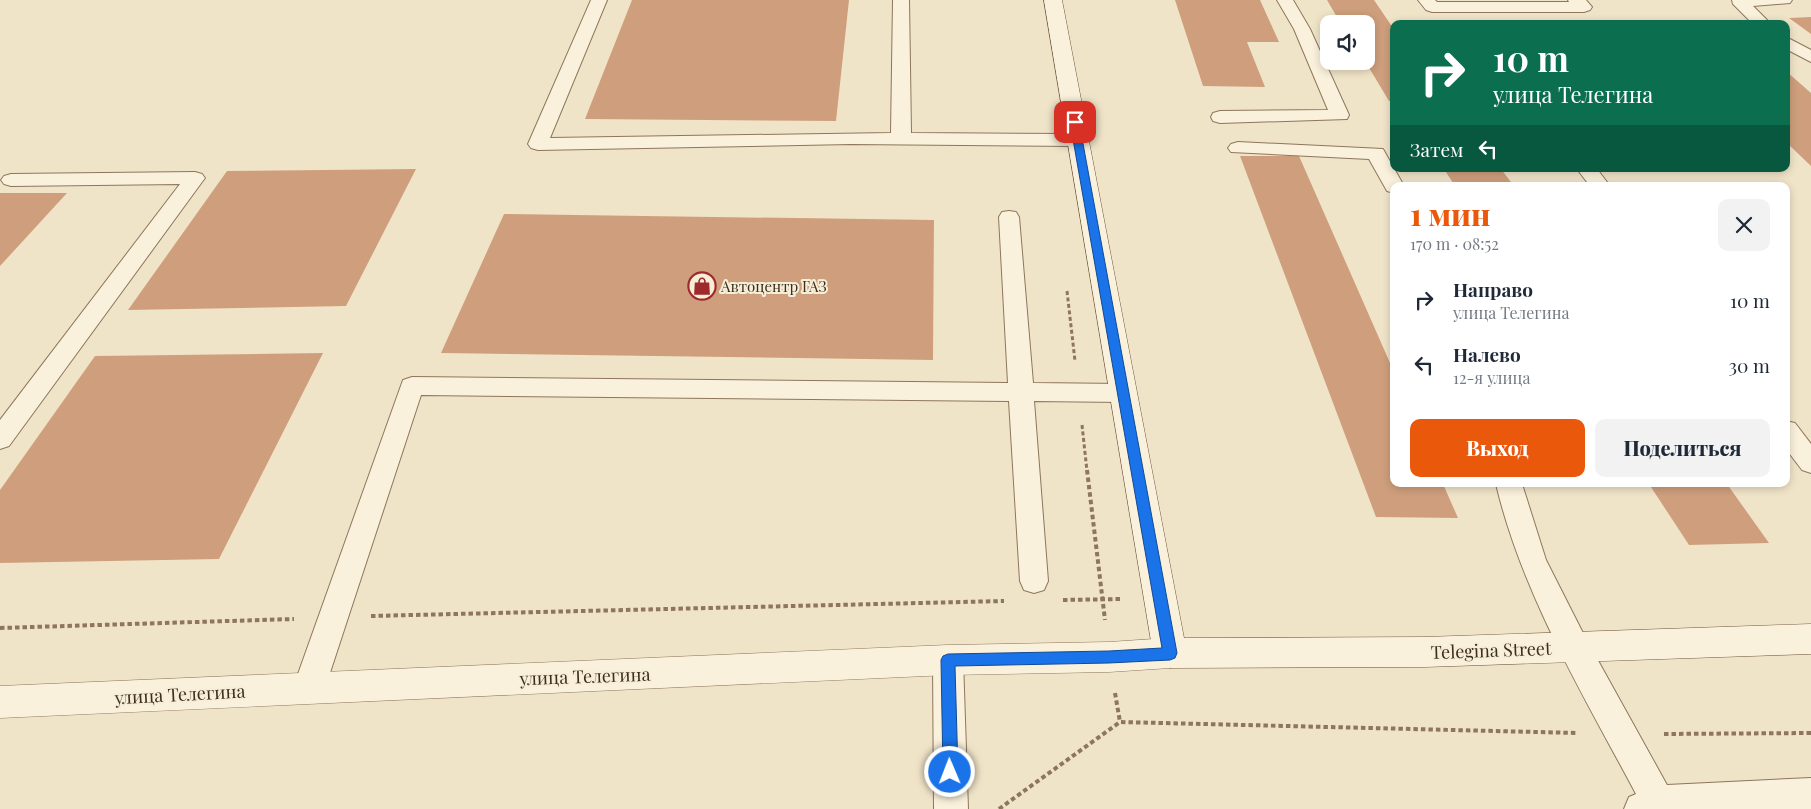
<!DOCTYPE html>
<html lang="ru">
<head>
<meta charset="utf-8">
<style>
	:root { --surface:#fff; --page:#f2f2f3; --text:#1f2937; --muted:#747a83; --accent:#ea580c }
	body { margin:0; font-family:"Playfair Display",serif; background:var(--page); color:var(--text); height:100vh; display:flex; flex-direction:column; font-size:19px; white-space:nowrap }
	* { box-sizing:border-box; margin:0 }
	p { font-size:16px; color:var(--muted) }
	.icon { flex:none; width:28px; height:28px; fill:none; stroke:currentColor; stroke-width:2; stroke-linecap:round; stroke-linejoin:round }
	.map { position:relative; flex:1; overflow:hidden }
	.sheet { position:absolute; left:1390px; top:182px; width:400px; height:305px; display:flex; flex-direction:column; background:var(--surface); border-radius:10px; box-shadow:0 2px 8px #0003 }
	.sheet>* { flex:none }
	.guide { position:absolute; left:1390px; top:20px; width:400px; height:152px; border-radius:10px; box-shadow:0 2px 8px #0003; background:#0b6e4f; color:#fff; overflow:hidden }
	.controls { position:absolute; left:1320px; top:15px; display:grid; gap:10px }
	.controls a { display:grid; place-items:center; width:55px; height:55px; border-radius:10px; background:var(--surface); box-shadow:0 2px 8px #0003; font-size:25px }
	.pin { position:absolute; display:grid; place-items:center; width:42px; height:42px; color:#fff; margin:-21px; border-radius:10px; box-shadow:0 2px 8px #0006 }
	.me { position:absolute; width:55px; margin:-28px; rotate:359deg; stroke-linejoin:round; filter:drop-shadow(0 0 4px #0008) }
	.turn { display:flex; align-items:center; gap:18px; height:105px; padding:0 20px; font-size:22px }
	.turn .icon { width:65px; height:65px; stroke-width:2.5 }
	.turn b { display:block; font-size:35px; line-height:42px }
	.then { display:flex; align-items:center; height:48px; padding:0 20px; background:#0003; gap:10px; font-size:19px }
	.round { display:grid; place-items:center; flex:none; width:52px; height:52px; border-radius:10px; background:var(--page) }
	.summary { display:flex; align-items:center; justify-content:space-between; height:85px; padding:0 20px }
	h1 { font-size:30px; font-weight:800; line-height:38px; color:var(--accent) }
	.action { display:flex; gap:10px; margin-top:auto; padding:10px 20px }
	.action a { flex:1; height:58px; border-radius:10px; background:var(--accent); color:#fff; font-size:20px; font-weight:800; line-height:58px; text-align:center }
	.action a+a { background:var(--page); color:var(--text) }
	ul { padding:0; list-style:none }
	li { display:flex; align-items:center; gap:15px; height:65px; padding:0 20px }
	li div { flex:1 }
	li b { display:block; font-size:19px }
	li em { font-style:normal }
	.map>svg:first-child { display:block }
</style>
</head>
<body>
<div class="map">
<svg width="1811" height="809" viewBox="0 0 1811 809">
	<rect width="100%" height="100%" fill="#f0e4c8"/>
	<g fill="#cf9f7d">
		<polygon points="632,0 849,0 836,121 585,119"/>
		<polygon points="1175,0 1260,0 1279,42 1247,42 1265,87 1203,86"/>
		<polygon points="1327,0 1374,0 1391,25 1394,25 1394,101 1389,101 1365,61 1366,61 1366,24 1341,24"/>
		<polygon points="1811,17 1811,34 1789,18"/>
		<polygon points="1786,71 1811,93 1811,166 1786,142"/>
		<polygon points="1240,156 1299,156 1394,372 1394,484 1443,484 1458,518 1376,517"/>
		<polygon points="416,169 346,306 128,310 227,171"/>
		<polygon points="1444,169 1501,169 1514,186 1455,186"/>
		<polygon points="0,193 67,193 0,266"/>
		<polygon points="504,214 934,220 933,360 441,353"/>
		<polygon points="323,353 219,559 0,563 0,490 95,356"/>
		<polygon points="1649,484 1727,484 1769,543 1689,545"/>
	</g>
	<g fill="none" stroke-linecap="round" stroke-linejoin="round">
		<g stroke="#8d765c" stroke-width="2">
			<g id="service">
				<polygon points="591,0 607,0 550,138 891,133 893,0 909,0 911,133 1078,134 1085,136 1088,140 1085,144 1078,146 851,144 538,150 531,148 528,144"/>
				<polygon points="1277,0 1293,0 1310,29 1349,115 1347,119 1220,123 1213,121 1211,117 1213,113 1220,111 1328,110 1294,29"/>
				<polygon points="1418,0 1435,0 1437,2 1569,2 1568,0 1586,0 1592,7 1590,10 1584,12 1432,12 1426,10"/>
				<polygon points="1732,0 1792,0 1790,3 1753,6 1771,24 1753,24 1733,4"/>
				<polygon points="1786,37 1811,50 1811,62 1786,49"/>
				<polygon points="1238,142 1383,149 1404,186 1394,186 1394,193 1387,191 1369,159 1231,152 1228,148 1231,144"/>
				<polygon points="1577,169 1597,169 1610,186 1590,186"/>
				<polygon points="195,172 202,174 205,178 202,182 9,446 0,449 0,420 180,184 11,186 4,184 1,180 4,176 11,174"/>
				<polygon points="1009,211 1016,212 1019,217 1033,383 1123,384 1132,387 1135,393 1132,399 1123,402 1034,401 1048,581 1044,590 1034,593 1024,590 1020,581 1009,401 421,395 325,688 320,698 309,702 298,698 293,688 403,380 412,377 1008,383 999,217 1002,212"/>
				<polygon points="1786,421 1795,423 1811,444 1811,473 1802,470 1786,449"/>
				<path d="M1496,484H1522L1546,560L1585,637L1667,785L1811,778V809H1624L1629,797L1636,794C1583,694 1522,594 1496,484Z"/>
				<polygon points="948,646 959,650 963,660 968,809 934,809 933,660 937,650"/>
			</g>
		</g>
		<g stroke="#8d765c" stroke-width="1">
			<polygon id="minor" points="1170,638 1182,642 1187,653 1182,664 1170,668 1109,672 948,675 0,718 0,686 948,645 1109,642"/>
		</g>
		<g stroke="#6f573f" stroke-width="1">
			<polygon id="secondary" points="1044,0 1062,0 1184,638 1425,637 1811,624 1811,654 1425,667 1170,668 1158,664 1153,653"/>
		</g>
		<g stroke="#8d765c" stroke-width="3" stroke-dasharray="4 2.5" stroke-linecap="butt">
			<polyline points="1067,291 1075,361"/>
			<polyline points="1082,425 1087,471"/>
		</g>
		<g stroke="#8d765c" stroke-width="4" stroke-dasharray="4.5 3" stroke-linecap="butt">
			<polyline points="1087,470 1105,620"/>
			<polyline points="1063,600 1122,599"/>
			<polyline points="371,616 1004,601"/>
			<polyline points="0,628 294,619"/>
			<polyline points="1115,693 1120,722"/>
			<polyline points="1664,734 1811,733"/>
			<polyline points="999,809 1120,722 1578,733"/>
		</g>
		<use href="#service" fill="#faf1dc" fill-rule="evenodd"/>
		<use href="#minor" fill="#faf1dc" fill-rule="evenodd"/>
		<use href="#secondary" fill="#faf1dc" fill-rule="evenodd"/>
	</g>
	<polygon fill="#1a73e8" stroke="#114b97" points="1075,120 1079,122 1177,653 1175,658 1170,660 1109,663 955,666 958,772 956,777 950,779 945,777 943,772 941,660 943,656 948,654 1109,651 1162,648 1070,122"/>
	<defs>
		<g id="shop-ring" transform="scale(1.4375)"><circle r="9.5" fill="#f7eed8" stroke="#9e2a2b" stroke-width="1.5"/><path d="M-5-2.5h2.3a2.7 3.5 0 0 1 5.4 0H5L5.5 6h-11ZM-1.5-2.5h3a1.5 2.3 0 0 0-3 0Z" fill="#9e2a2b"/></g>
	</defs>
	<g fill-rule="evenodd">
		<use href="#shop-ring" x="702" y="286"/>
	</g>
	<g text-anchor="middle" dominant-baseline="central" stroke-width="4" stroke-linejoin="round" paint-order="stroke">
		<g font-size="15" fill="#3d2e20" stroke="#f7eed8" text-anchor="start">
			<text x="721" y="286">Автоцентр ГАЗ</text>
		</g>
		<g font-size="18" fill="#3d2e20" stroke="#f7eed8">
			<text transform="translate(1491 650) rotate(-2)">Telegina Street</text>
			<text transform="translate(585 676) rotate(-2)">улица Телегина</text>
			<text transform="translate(180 694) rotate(-3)">улица Телегина</text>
		</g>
	</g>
</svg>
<div class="controls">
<a><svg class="icon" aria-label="sound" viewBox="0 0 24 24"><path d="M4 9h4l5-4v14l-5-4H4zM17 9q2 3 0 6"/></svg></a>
</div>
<div class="pin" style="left:1075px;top:122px;background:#d93025"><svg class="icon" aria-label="arrive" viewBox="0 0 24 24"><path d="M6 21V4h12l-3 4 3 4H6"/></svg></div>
<svg class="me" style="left:950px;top:772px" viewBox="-20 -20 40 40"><circle r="17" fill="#1a73e8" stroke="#fff" stroke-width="3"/><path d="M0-11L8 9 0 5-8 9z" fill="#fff"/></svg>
<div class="guide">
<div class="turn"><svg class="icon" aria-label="right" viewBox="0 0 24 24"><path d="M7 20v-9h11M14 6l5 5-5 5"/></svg><div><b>10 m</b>улица Телегина</div></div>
<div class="then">Затем<svg class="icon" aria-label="left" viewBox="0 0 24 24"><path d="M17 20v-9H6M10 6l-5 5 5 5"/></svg></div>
</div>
<section class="sheet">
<div class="summary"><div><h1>1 мин</h1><p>170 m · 08:52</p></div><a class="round"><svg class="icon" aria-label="close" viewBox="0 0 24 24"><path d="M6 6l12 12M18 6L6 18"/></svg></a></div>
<ul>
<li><svg class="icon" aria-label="right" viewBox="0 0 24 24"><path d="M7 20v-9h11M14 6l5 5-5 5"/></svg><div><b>Направо</b><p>улица Телегина</p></div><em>10 m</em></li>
<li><svg class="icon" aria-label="left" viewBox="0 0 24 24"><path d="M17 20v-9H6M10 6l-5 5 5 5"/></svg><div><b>Налево</b><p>12-я улица</p></div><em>30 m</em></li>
</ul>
<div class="action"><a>Выход</a><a>Поделиться</a></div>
</section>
</div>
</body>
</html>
